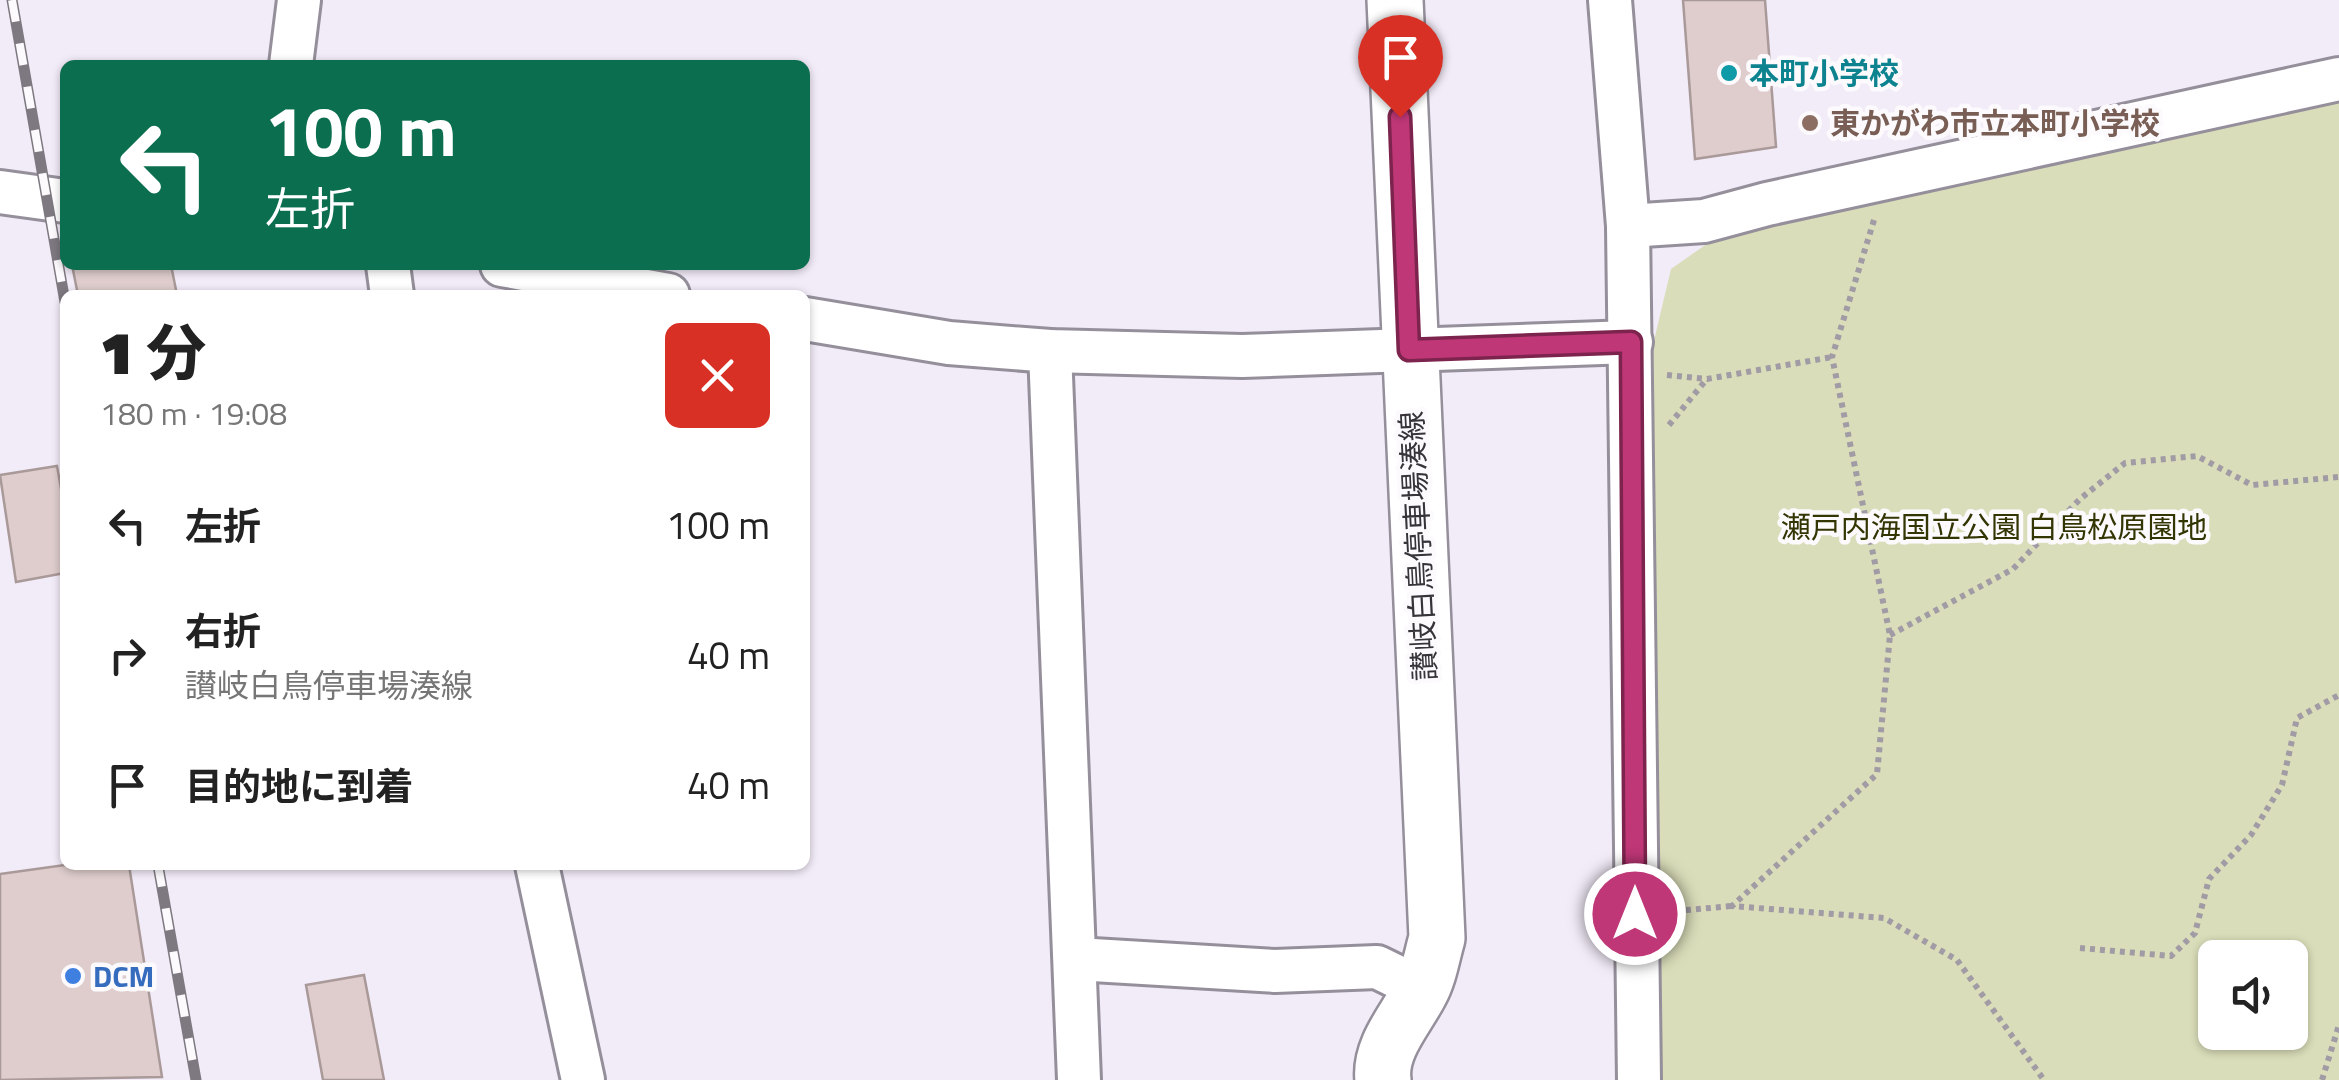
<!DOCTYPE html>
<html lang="ja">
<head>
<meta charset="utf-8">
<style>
	:root { --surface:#fff; --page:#f2f2f2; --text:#222; --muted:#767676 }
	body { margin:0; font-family:"Titillium Web","Noto Sans JP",sans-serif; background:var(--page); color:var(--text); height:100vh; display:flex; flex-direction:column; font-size:38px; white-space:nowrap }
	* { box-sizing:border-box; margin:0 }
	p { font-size:32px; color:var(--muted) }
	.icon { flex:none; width:55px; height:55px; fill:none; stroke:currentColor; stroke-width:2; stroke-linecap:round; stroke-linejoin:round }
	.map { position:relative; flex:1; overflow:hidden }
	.details { position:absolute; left:60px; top:290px; width:750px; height:580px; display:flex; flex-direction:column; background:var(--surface); border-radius:15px; box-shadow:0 2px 8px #0004 }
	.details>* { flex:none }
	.banner { position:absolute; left:60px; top:60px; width:750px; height:210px; border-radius:15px; box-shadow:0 2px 8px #0004; background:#0b6e4f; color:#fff; overflow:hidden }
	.buttons { position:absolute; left:2198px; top:940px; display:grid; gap:20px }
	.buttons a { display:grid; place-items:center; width:110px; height:110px; border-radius:15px; background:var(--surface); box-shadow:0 2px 8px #0004; font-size:50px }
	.pin { position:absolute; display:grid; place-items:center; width:85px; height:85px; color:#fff; margin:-102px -42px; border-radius:50% 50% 50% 0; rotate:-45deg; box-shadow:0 0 10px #0007 }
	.pin .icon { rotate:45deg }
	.me { position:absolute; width:110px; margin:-55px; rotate:0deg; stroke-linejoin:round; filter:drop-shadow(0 0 8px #0008) }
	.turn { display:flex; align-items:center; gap:35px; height:210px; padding:0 40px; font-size:45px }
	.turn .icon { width:130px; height:130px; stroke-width:2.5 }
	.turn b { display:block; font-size:70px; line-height:85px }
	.round { display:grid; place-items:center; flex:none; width:105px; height:105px; border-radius:15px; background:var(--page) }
	.headline { display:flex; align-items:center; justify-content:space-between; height:170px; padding:0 40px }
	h1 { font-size:60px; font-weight:800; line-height:75px }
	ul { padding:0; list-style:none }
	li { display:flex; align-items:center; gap:30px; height:130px; padding:0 40px }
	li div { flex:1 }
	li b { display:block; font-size:38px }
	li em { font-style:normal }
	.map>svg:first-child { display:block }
</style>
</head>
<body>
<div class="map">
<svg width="2339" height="1080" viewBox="0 0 2339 1080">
	<rect width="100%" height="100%" fill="#f2ebf8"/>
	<path fill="#daddb9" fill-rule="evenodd" d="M2339,96V1080H1655L1647,370L1671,269L1721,234ZM2215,958H2290V1032H2215Z"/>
	<g fill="#decdcc" stroke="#a99998" stroke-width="2.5">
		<polygon points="1683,0 1765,0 1776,147 1695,159"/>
		<polygon points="72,265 171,265 177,295 78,295"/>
		<polygon points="57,466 65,511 65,573 16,582 0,475"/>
		<polygon points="65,865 129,865 162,1077 0,1080 0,874"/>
		<polygon points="364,975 384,1080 323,1080 306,985"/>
	</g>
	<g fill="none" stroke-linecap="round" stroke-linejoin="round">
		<g stroke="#958f9b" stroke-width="48">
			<g id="minor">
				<polyline points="1610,0 1628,226 1639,1080"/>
				<polyline points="291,65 299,0"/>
				<polyline points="0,192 65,201"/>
				<polyline points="1628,226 1704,221 1767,204 2339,79"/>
				<polyline points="388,265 392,295"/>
				<polyline points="502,265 668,295"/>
				<polyline points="805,319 949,343 1050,351 1242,356 1631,342"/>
				<polyline points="1050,351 1079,1080"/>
				<polyline points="537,865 583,1080"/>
				<polyline points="1076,959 1275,971 1377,967 1422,989"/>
			</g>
		</g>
		<g stroke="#958f9b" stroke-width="60">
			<path id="secondary" d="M1383,1080C1379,1048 1406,1019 1420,992C1429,976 1432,955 1437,938L1395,0"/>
		</g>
		<g stroke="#a09ba4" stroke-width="6" stroke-dasharray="5 5" stroke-linecap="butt">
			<polyline points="1874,220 1832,357 1890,635 1877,774 1732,906 1884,918 1957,960 2044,1080"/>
			<polyline points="1667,375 1707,379 1832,357"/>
			<polyline points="1669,425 1706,380"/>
			<polyline points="1890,635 2013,569 2080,499 2125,463 2197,456 2252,485 2339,477"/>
			<polyline points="1676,911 1732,906"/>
			<polyline points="2080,948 2171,956 2195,933 2209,879 2251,835 2282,785 2297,718 2339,695"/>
			<polyline points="2322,1080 2339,1025"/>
		</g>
		<use href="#minor" stroke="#fff" stroke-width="42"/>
		<use href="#secondary" stroke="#fff" stroke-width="55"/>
		<g stroke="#7e7981" stroke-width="11">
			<g id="rail">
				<polyline points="12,0 65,302"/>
				<polyline points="158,865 196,1080"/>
			</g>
		</g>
		<use href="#rail" stroke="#fcfafd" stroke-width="8" stroke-dasharray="22" stroke-linecap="butt"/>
	</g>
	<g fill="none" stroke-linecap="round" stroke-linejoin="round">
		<g stroke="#7c244d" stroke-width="25">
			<polyline id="route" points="1400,117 1409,350 1631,342 1635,914"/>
		</g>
		<use href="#route" stroke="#bf3777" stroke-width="18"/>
	</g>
	<circle fill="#0f9aa8" stroke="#fcfafd" stroke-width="4" cx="1729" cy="73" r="10"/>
	<circle fill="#8d6e63" stroke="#fcfafd" stroke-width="4" cx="1810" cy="123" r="10"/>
	<circle fill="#3f7fe0" stroke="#fcfafd" stroke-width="4" cx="73" cy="976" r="10"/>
	<g text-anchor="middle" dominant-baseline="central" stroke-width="9" stroke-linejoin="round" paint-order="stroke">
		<g font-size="30" font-weight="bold" fill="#0d838f" stroke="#fcfafd" text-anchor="start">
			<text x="1749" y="73">本町小学校</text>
		</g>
		<g font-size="30" font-weight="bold" fill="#785e54" stroke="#fcfafd" text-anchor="start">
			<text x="1830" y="123">東かがわ市立本町小学校</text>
		</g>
		<g font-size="30" fill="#333503" stroke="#fcfafd">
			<text x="1994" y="527">瀬戸内海国立公園 白鳥松原園地</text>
		</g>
		<g font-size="30" fill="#373439" stroke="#fcfafd">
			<text transform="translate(1418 546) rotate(-93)">讃岐白鳥停車場湊線</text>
		</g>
		<g font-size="30" font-weight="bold" fill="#366cbe" stroke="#fcfafd" text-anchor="start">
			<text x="93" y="976">DCM</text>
		</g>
	</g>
</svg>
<div class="buttons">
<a><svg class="icon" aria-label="sound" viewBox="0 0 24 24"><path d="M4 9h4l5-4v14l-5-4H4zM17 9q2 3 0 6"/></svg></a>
</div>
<div class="pin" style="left:1400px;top:117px;background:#d93025"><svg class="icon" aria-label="arrive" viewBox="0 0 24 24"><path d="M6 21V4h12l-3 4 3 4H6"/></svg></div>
<svg class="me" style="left:1635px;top:914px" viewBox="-20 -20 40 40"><circle r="17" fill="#bf3777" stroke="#fff" stroke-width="3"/><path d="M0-11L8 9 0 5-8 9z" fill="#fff"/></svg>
<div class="banner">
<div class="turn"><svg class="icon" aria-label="left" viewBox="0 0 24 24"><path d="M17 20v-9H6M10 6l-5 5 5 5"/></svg><div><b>100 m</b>左折</div></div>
</div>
<section class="details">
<div class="headline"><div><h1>1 分</h1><p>180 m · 19:08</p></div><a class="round" style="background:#d93025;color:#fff"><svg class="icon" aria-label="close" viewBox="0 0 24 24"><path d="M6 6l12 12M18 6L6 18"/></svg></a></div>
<ul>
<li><svg class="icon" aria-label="left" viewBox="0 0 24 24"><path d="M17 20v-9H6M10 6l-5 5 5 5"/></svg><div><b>左折</b></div><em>100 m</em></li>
<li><svg class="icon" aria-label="right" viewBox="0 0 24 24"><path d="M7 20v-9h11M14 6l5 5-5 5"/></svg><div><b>右折</b><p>讃岐白鳥停車場湊線</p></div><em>40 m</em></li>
<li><svg class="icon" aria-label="arrive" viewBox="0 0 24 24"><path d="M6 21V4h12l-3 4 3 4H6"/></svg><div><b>目的地に到着</b></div><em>40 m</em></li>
</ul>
</section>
</div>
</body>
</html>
